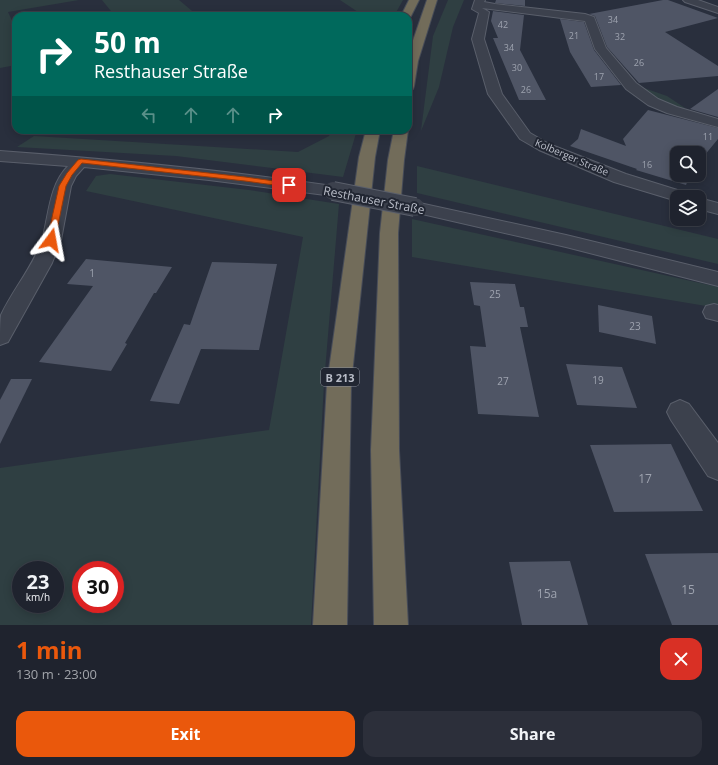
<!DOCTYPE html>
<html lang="en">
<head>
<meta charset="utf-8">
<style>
	:root { --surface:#1f232e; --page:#2c2f3a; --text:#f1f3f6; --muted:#a1a4aa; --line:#3c404a; --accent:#ea580c }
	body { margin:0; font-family:"Open Sans",sans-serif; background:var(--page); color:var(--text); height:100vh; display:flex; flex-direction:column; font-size:15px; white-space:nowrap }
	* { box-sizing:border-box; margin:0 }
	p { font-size:13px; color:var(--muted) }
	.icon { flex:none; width:22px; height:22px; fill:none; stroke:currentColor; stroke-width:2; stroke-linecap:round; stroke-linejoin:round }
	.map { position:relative; height:625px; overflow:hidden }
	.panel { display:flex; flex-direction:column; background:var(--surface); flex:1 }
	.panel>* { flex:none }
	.hud { position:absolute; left:12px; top:12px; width:400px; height:122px; border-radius:12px; box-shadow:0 2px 10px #0003,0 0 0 1px var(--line); background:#00695c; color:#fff; overflow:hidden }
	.fabs { position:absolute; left:670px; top:146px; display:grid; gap:8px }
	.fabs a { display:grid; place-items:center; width:36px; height:36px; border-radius:8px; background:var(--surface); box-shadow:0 2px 10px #0003,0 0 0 1px var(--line); font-size:20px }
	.speed { position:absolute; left:12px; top:561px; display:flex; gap:8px; font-size:20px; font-weight:700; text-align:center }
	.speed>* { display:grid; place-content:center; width:52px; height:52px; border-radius:50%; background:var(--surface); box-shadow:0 2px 10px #0003,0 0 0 1px var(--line); line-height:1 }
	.speed small { font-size:10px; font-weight:400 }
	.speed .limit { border:6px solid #d22; background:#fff; color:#111 }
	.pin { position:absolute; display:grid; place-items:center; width:34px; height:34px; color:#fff; margin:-17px; border-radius:8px; box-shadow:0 2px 6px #0006 }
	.me { position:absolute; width:44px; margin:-22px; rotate:13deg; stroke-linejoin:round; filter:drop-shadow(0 0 3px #0008) }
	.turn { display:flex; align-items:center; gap:14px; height:84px; padding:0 16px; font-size:18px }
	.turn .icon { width:52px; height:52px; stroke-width:2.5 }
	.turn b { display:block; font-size:28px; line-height:34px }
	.lanes { display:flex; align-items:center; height:38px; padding:0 16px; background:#0003; justify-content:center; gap:20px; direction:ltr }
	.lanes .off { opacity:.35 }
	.round { display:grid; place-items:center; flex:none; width:42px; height:42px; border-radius:12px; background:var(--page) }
	.overview { display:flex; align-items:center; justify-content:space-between; height:68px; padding:0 16px }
	h1 { font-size:24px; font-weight:700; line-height:30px; color:var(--accent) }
	.cta { display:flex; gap:8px; margin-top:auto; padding:8px 16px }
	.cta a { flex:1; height:46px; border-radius:12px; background:var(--accent); color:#fff; font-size:16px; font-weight:700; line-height:46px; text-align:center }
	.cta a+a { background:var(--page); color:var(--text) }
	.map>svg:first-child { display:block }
</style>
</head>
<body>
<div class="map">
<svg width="718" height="625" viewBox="0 0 718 625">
	<rect width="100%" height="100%" fill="#292f3d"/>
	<g fill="#2f3f42" fill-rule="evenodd">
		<polygon points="0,0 79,0 8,12 16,29 16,65 0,68"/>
		<polygon points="102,0 179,0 198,16 115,16"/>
		<polygon points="340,0 403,0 394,16 364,16"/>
		<polygon points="448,0 464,0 453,27 439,87 421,131 433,36"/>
		<polygon points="644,88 667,96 685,108 683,109 661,101 643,89"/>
		<polygon points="331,130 357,130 343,177 176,156 17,147 34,136 298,152 329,136"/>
		<polygon points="417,166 718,239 718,264 417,193"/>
		<path d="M110,174L249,190L339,204L324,383L311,625H0V468L269,430L303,237L86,191L96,176ZM21,570H55V604H21ZM81,570H115V604H81Z"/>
		<polygon points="412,219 718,287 718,308 412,257"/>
	</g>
	<g fill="#4f5565">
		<polygon points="496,0 525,0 525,6 495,3"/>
		<polygon points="663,0 668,0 718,18 665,32 718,66 718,76 639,83 607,47 595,16 589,14"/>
		<polygon points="493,11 524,15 520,50 546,100 519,100 493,38 498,38 491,21"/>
		<polygon points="560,19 584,22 594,50 621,85 591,87 570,52"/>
		<polygon points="718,89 718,117 690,109"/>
		<polygon points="648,110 718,128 718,139 699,162 699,153 677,153 677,175 690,175 686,185 636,170 637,169 570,146 578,139 581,129 626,146 623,139"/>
		<polygon points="86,259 172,267 156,293 154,293 125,343 127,344 111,371 39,362 93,286 67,284"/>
		<polygon points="212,262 277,264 259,350 201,349 179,404 150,401 184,324 190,325"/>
		<polygon points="470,282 515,284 520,307 524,307 528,327 520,327 539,417 478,414 470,346 486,347 480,306 474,305"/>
		<polygon points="598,305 652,316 656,344 599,332"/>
		<polygon points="566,364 622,367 637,408 577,405"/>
		<polygon points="11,379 32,379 0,444 0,400"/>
		<polygon points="671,444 703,511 614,512 590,445"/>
		<polygon points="718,553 718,625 672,625 645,554"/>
		<polygon points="570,561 588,625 522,625 509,562"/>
	</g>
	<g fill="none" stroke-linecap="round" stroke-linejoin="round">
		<g stroke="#5a5f6b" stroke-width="2">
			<g id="minor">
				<polygon points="475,0 485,0 484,2 495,4 585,14 594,17 606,48 636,83 658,99 677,107 718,119 718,127 667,113 648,105 626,89 595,49 585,21 482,8 489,12 484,39 502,94 530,133 549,144 626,174 687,193 690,197 677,197 677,201 614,182 539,150 520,139 488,94 472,39 479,13 472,9"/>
				<polygon points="683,0 698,0 718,7 718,13 685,2"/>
				<path d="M0,151C111,159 222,170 333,186L339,187L342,191L339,195L333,196L209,180L84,167L76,176L71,186L61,240L52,263L8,342L0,345C0,336 0,322 1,315C13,289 33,267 42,240C49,215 49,185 68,166L0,161Z"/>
				<polygon points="699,198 718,203 718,214 699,209"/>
				<polygon points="415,202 566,235 718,272 718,286 566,247 409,211 406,207 409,203"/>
				<polygon points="714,304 718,305 718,321 706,318 703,312 706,306"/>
				<polygon points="680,400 689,404 718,443 718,480 708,476 671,420 667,412 671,404"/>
			</g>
		</g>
		<g stroke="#474c58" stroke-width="2">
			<g id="highway">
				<polygon points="409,0 419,0 411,16 408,19 408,16 401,16"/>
				<polygon points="427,0 437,0 418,61 414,86 413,89 408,90 408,55"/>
				<polygon points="408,129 408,130 404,160 398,233 399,450 408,625 374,625 371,450 380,233 388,160 394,130"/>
				<polygon points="366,130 380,130 375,157 351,384 347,625 313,625 327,384 359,157"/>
			</g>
		</g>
		<use href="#minor" fill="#3c414d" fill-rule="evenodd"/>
		<use href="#highway" fill="#726c5a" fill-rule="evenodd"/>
		<g stroke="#5a5f6b" stroke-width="20" stroke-linecap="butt">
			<polyline id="minor-bridge" points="333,191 415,207"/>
		</g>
		<use href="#minor-bridge" stroke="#3c414d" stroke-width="18"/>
	</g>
	<polygon fill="#ea580c" stroke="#983908" points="81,159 245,177 289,183 292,185 289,187 245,181 82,163 72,175 66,186 55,240 54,241 48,241 47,240 59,186 67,173 78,160"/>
	<g text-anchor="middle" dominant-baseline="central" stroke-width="4" stroke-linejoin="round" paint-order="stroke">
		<g font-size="9" fill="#9ea3af">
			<text x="613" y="19">34</text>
			<text x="503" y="24">42</text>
			<text x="574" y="35">21</text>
			<text x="620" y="36">32</text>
			<text x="509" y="47">34</text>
			<text x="639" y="62">26</text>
			<text x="517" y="67">30</text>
			<text x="599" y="76">17</text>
			<text x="526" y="89">26</text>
			<text x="708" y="136">11</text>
			<text x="647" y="164">16</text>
		</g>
		<g font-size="10" fill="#b9bdc8" stroke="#212632">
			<text transform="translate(572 157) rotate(23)">Kolberger Straße</text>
		</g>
		<g font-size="10" fill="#9ea3af">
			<text x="92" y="273">1</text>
			<text x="495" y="294">25</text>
			<text x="635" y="326">23</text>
			<text x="598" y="380">19</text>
			<text x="503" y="381">27</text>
		</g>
		<rect fill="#212632" stroke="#8b909b" stroke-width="1" x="321" y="368" width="38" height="18" rx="3"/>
		<g font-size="11" font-weight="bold" fill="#b9bdc8">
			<text x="340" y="377">B 213</text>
		</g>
		<g font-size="12" fill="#b9bdc8" stroke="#212632">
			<text transform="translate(374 200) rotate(11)">Resthauser Straße</text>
		</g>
		<g font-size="12" fill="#9ea3af">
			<text x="645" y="478">17</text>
			<text x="688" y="589">15</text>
			<text x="547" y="593">15a</text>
		</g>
	</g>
</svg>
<div class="fabs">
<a><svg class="icon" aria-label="search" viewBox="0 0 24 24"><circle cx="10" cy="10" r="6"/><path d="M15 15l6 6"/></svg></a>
<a><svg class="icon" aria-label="layers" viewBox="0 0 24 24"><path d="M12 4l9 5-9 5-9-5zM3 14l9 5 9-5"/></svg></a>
</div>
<div class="speed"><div>23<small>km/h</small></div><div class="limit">30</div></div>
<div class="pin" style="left:289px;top:185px;background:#d93025"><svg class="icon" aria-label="arrive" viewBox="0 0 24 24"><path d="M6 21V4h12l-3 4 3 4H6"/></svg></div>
<svg class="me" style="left:51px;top:240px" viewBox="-20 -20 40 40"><path d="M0-17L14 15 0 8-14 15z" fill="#ea580c" stroke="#fff" stroke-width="4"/></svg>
<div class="hud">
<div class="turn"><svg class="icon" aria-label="right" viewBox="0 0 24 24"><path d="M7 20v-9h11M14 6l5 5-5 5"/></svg><div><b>50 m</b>Resthauser Straße</div></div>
<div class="lanes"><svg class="icon off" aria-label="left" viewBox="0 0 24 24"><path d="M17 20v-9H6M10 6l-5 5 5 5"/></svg><svg class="icon off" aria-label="ahead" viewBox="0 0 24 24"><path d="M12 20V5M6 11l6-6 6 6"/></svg><svg class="icon off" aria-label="ahead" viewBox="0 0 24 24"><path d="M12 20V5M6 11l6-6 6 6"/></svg><svg class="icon" aria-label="right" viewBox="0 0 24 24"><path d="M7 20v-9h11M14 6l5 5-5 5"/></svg></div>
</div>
</div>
<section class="panel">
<div class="overview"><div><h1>1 min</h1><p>130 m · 23:00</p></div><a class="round" style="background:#d93025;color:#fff"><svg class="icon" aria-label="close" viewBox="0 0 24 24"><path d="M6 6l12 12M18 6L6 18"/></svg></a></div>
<div class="cta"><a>Exit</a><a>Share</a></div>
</section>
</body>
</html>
